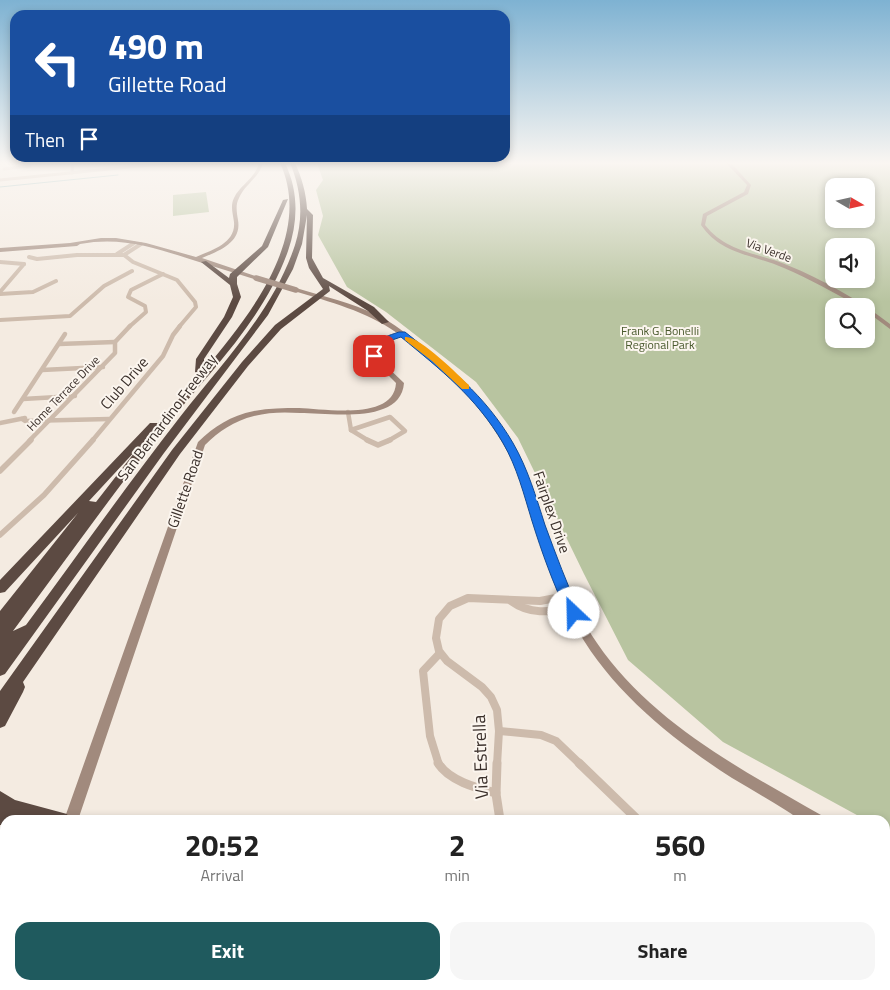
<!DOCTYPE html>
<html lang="en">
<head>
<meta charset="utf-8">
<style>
	:root { --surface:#fff; --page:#f6f6f6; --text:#222; --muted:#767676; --accent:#1f5a5e }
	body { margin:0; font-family:"Titillium Web",sans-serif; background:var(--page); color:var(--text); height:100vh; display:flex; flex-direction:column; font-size:19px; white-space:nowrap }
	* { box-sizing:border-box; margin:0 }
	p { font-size:16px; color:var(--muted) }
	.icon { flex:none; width:28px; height:28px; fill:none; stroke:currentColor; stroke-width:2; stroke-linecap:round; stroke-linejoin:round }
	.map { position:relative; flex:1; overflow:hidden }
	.details { position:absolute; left:0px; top:815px; width:890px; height:175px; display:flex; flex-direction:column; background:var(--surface); border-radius:15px 15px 0 0; box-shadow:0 2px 8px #0003 }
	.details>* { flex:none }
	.guide { position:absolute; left:10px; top:10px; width:500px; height:152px; border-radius:15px; box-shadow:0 2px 8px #0003; background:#1a4fa0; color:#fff; overflow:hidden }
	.needle { width:32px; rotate:99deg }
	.fabs { position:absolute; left:825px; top:178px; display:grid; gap:10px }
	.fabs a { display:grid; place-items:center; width:50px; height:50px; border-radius:10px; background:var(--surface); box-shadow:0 2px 8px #0003; font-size:25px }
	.pin { position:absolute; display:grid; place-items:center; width:42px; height:42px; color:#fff; margin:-21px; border-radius:10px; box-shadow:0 2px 8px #0006 }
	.me { position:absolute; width:55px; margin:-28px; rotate:336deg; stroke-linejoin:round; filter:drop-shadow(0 0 4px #0008) }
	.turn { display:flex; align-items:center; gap:18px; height:105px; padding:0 15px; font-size:22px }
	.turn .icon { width:65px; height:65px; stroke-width:2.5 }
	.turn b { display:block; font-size:35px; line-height:42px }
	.then { display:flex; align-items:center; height:48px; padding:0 15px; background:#0003; gap:10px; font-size:19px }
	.eta { display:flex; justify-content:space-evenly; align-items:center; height:85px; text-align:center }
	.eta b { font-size:30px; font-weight:700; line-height:35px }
	.action { display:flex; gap:10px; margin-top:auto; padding:10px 15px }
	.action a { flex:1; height:58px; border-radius:15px; background:var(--accent); color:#fff; font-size:20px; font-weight:700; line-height:58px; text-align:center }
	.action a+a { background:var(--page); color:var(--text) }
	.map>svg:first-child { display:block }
</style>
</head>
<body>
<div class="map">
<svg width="890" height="990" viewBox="0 0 890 990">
	<rect width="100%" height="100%" fill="#f4ebe1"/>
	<g fill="#b8c4a0" fill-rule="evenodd">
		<path d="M317,163H890V833L885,830V820H866L723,742L628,660L584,574L518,438L476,382L386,312L347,287L318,235L323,216L316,190L323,180ZM834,186H866V219H834ZM834,246H866V279H834ZM834,306H866V339H834Z"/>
		<polygon points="206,192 209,212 173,216 173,195"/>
	</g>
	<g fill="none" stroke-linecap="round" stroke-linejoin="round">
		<polyline stroke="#7fb0b2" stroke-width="1" points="0,187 118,175"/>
		<g stroke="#cdbbac" stroke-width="3">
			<polyline points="4,169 30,166"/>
			<polyline points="72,173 73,163"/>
			<polyline points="0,180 169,163"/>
		</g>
		<g stroke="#cdbbac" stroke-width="4">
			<polyline points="117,254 134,243"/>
			<polyline points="124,255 141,244"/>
			<polyline points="29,257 37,259 77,255 124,255 133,262 177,280 195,302 196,307 179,327"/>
			<polyline points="0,262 24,264"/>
			<polyline points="0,292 24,264"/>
			<polyline points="0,294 33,292 56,281"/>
			<polyline points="0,320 70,316 104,286 132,271"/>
			<polyline points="129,327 146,312 145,306 128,297 131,290 163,274"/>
		</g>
		<g stroke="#cdbbac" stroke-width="4.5">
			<polyline points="59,344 115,342"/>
			<polyline points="42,370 103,367"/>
			<polyline points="23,399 75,396"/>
			<polyline points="14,412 65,334"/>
			<polyline points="348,412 351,430"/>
			<polyline points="22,419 25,421 109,419"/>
			<polyline points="0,423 25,418"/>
			<polyline points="351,430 369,441"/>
			<polyline points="351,430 390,417 405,431 388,441"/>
			<polyline points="29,441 115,353 115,342 130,326"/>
			<polyline points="92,441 163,356 173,335 180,326"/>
		</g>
		<g stroke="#cdbbac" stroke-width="5.5">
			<polyline points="367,440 378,445 390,440"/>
			<polyline points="0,471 31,440"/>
			<polyline points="0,535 44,495 93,440"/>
		</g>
		<g stroke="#cdbbac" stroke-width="8">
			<path d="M511,601C530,615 549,612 571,608"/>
			<polyline points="500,731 541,735 556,741 581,765"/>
			<polyline points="439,765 430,736 423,671 440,653"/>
			<polyline points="497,765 499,731 497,710 491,697 482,687 447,661 439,651 436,638 439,619 450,606 468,598 540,601 566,596"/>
		</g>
		<g stroke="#cdbbac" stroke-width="9">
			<path d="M438,763C449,781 477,788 496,793"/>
			<polyline points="497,763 496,794 500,820"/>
			<polyline points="579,763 638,820"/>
			<polyline points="885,972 890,976"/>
			<polyline points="639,985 646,990"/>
		</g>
		<g fill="#a18a7d" fill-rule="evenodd">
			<path d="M259,163H263C259,178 245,184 239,198C235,205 237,213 238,220C242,243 218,251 202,258L258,277V279H254C235,273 215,267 196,261C156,248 122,236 80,244L77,246L0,252V248L70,243L101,238H116L146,243L196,257C212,250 236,243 234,222C233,214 230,206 234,198C240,185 255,179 259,163Z"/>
			<path d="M726,163H731L751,185L748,194L707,216L705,225C726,252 758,253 787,265C824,280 859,300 890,324V329L866,311V306H859C834,293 810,279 784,268C752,254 722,255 701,225L703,214L744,192L747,185Z"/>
			<path d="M296,288C323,296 352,303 377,315C394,323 408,335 422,346C467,382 507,424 528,478C550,533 563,594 597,643C651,722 740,769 821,815L823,820C817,820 809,821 804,820C798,819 792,814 787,811C769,800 751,789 732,778C673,740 614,693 578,631C551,582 540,527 519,476C495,417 451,374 401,336L384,343L376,353L379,359L404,383C401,425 329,413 300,413C285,412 269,412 254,416C234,421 219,431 205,445L78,820H64L198,442C215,426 230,416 254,411C269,408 284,408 299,408C325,409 394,421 396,383L374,361L370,353L379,341L397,333C366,311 330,302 294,291V289Z"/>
			<polygon points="885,853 890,855 890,869 885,867"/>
			<polygon points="5,979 5,985 18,985 16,990 0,990"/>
		</g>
		<g fill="#5c4a42" fill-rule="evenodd">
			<path d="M280,163H285C299,192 298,222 288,251C264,319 211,370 167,425C114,492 64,562 13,631L26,625C77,556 127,485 180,417C222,363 273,312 295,245C304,217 301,189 290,163H295C302,178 306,193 307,209L313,215L312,258L323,278L374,307L389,322L382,324L368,311L329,286L330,291L281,329L248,366L180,454L23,682L25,687L23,692L5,726L0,728V691L172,450L242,362L275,325L323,289L309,268L306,258L307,215L302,244L293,269L268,315L164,453L5,674L0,676V611L78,513L5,592L0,593V580L150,423H158L200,375L195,372L196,359L224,317L233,297L230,285L201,262L206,261L229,278L230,274L262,246L283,200L288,199L268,247L237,277V284L241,297L232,317L204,359V370C249,317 314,236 280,163ZM138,448L96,502L89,501Z"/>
			<polygon points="0,791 15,800 67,814 70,820 5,820 5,825 0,825"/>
		</g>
		<polyline stroke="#a18a7d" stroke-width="5.5" points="256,278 296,290"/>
	</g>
	<linearGradient id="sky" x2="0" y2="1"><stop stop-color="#7eb2d2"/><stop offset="0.54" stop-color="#faf6f2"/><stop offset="1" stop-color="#faf6f2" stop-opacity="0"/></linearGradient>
	<rect width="890" height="302" fill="url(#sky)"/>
	<path fill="#1a73e8" stroke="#114b97" d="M399,332H405C448,366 485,395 513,443C528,469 536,497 545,525C556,555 567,584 580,613L578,617L574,619L569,617L567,613C553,583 542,553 532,521C524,495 517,467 503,443C476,397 441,370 401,337C386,342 382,343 377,358H371C366,342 387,336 399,332Z"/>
	<path fill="#f59e0b" d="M405,337C419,335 458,375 469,385V389H462L432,361L405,340Z"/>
	<g text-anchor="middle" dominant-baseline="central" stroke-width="4" stroke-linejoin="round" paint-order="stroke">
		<g font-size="12" fill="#3b302b" stroke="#fbf5ee">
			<text transform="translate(769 250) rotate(20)">Via Verde</text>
			<text transform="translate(63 393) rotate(-46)">Home Terrace Drive</text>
		</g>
		<g font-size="12" fill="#4a5a2e" stroke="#fbf5ee">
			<text x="660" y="330">Frank G. Bonelli<tspan x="660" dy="14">Regional Park</tspan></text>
		</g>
		<g font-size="15" fill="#3b302b" stroke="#fbf5ee">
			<text transform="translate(124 383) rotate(-49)">Club Drive</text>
			<text transform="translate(167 417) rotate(-53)">San Bernardino Freeway</text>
			<text transform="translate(185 489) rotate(-71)">Gillette Road</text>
			<text transform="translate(552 512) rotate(71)">Fairplex Drive</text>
		</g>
		<g font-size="18" fill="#3b302b" stroke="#fbf5ee">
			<text transform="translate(480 757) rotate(-92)">Via Estrella</text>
		</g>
	</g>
</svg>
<div class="fabs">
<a><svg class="needle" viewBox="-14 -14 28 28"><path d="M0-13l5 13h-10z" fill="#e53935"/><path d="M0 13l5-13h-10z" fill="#767676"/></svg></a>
<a><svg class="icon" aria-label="sound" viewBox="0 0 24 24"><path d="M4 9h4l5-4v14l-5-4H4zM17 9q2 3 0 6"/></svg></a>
<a><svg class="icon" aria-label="search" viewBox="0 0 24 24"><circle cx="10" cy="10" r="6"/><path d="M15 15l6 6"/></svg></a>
</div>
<div class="pin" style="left:374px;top:356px;background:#d93025"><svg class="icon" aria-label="arrive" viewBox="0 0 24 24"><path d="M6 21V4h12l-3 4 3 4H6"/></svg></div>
<svg class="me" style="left:574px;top:613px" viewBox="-20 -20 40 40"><circle r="19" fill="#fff"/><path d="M0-13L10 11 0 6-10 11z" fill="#1a73e8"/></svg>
<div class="guide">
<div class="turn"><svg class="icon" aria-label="left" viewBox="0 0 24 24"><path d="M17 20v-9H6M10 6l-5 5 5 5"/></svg><div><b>490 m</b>Gillette Road</div></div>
<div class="then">Then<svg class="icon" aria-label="arrive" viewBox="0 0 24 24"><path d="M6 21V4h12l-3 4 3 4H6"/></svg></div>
</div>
<section class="details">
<div class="eta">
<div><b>20:52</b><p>Arrival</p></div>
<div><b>2</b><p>min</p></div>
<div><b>560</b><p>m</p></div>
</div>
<div class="action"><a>Exit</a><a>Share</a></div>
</section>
</div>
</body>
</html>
